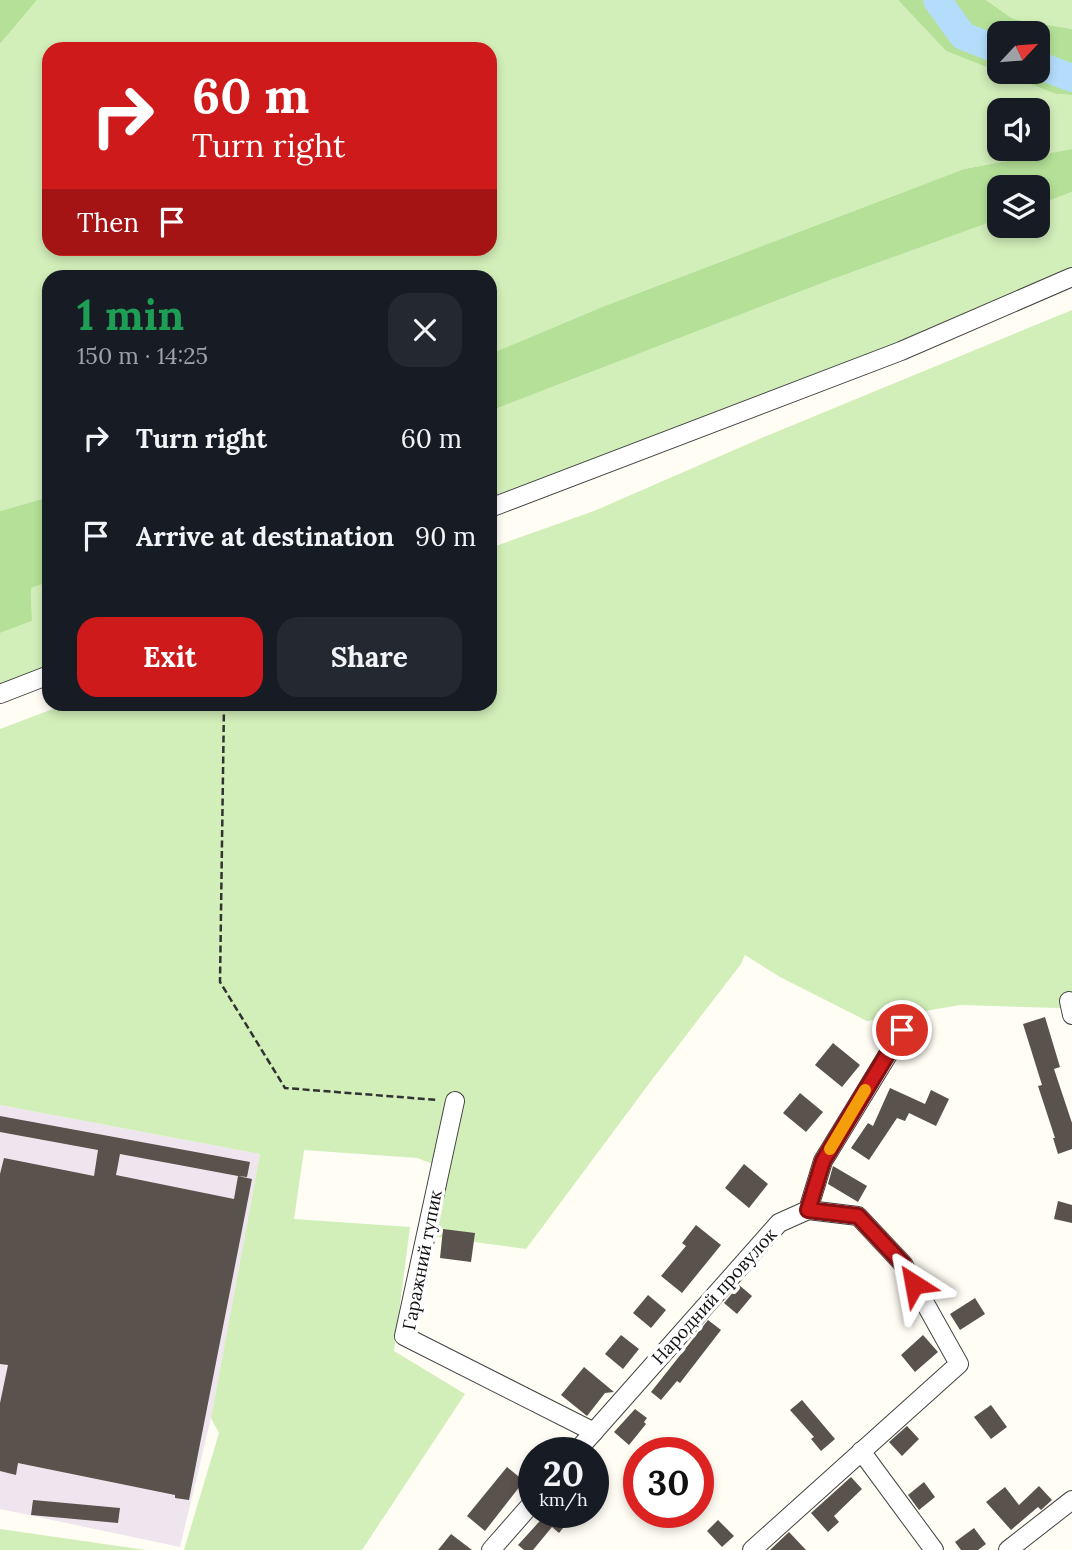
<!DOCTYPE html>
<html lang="en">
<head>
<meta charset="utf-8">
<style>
	:root { --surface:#171b24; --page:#242831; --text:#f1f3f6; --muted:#9ea1a6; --accent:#cf1a1b }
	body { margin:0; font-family:Lora,serif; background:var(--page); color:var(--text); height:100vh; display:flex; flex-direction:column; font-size:26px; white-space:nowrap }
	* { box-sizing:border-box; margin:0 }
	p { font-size:23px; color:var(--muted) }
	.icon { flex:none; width:38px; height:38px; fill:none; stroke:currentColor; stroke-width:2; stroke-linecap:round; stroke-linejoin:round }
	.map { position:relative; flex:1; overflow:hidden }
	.drawer { position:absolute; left:42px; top:270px; width:455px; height:441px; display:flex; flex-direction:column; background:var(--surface); border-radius:21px; box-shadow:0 4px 10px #0003 }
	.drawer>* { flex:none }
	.hud { position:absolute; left:42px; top:42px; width:455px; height:214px; border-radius:21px; box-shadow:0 4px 10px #0003; background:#cf1a1b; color:#fff; overflow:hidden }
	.needle { width:46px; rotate:64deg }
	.tools { position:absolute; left:987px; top:21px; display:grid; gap:14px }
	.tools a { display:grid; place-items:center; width:63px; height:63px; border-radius:14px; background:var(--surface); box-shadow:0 4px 10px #0003; font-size:35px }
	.speed { position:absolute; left:518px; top:1437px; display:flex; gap:14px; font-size:35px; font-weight:700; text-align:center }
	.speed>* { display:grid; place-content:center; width:91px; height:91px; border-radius:50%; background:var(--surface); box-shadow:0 4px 10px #0003; line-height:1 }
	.speed small { font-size:18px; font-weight:400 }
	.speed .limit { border:10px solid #d22; background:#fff; color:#111 }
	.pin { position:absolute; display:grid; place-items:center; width:60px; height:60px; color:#fff; margin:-30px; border:4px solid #fff; border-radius:50%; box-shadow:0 2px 7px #0007 }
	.me { position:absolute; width:77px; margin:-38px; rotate:326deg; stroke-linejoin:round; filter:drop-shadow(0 0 5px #0008) }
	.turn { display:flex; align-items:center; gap:24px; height:147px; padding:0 35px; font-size:32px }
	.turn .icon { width:91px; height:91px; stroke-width:2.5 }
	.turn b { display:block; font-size:49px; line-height:60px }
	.then { display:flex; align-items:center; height:66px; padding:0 35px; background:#0003; gap:14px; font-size:26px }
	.round { display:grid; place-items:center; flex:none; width:74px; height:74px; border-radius:21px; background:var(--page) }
	.headline { display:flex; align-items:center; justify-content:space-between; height:119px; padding:0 35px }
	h1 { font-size:42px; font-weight:800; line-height:52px; color:#1e9e55 }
	.action { display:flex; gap:14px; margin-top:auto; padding:14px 35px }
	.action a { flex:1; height:80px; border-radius:21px; background:var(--accent); color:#fff; font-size:28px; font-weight:800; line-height:80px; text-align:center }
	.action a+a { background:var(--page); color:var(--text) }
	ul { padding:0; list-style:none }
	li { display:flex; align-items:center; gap:21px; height:98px; padding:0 35px }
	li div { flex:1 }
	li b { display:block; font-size:26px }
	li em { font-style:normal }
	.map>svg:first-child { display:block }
</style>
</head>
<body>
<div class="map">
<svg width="1072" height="1550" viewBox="0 0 1072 1550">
	<rect width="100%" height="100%" fill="#fffdf4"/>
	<polygon fill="#efe5ef" points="0,1105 260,1154 211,1418 180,1547 0,1509"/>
	<g fill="#d2eeb9" fill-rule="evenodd">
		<path d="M37,0H898L946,51L1056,94L1072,95V149L964,169L602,307L490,354V276H49V497L0,511V44ZM49,49H490V248H49ZM999,110H1038V149H999Z"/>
		<polygon points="986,0 1072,0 1072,29 1013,19"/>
		<polygon points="1072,192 1072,269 1017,294 732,410 490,498 490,411 833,279 999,219 999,226 1038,226 1038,205"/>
		<polygon points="1072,310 1072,1007 1058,1008 960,1005 867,1021 780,977 745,955 741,964 654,1077 526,1249 430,1236 443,1168 417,1158 304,1150 294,1219 410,1227 394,1351 465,1394 362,1550 184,1550 219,1433 211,1418 260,1154 0,1105 0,729 66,704 490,704 490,548 594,511 764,437"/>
		<polygon points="49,582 49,669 0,687 0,633 32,621 31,588"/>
		<polygon points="0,1529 146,1550 0,1550"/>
	</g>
	<g fill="#b4e097">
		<polygon points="0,0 37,0 0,44"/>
		<polygon points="898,0 986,0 1013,19 1072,29 1072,95 1056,94 999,72 1038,72 1038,33 999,33 999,72 946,51"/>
		<polygon points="1072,149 1072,192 1038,205 1038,187 999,187 999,219 833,279 490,411 490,354 602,307 964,169"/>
		<polygon points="49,497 49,582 31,588 32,621 0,633 0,511"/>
	</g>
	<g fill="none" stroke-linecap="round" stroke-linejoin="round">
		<g stroke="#b3ddfb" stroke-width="28">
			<polyline points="937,0 963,36 999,50"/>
			<polyline points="1038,65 1072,78"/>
		</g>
	</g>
	<g fill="#5a524c" fill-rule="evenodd">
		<polygon points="1045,1017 1060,1067 1054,1069 1072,1123 1072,1149 1058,1154 1053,1138 1055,1138 1038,1086 1042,1085 1023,1024"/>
		<polygon points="833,1043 860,1065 842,1087 815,1065"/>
		<polygon points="890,1088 925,1104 931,1090 949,1099 936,1126 909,1113 905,1121 897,1118 869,1160 851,1148 868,1123 873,1126"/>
		<polygon points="800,1093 823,1112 806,1132 783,1113"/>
		<path d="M0,1116L250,1162L247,1177L238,1176L252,1179L189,1500L175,1498V1495L18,1463L16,1475L0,1471V1403L8,1365L0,1364V1174L4,1158L94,1176L98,1150L0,1132ZM120,1154L238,1176L234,1199L116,1175Z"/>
		<polygon points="744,1164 768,1184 749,1208 725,1188"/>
		<polygon points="833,1166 867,1186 858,1202 828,1184"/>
		<polygon points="1058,1201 1072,1205 1072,1223 1054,1219"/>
		<polygon points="696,1225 721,1245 682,1293 661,1276 686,1246 682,1243"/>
		<polygon points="443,1229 475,1233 471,1262 440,1258"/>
		<polygon points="739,1285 752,1296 737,1314 724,1303"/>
		<polygon points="648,1295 666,1310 651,1328 633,1313"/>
		<polygon points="975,1298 985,1314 960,1330 950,1314"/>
		<polygon points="708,1320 721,1330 680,1383 677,1381 661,1400 651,1392"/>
		<polygon points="621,1335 639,1349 623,1369 605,1354"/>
		<polygon points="923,1335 938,1352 915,1372 901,1355"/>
		<polygon points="584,1367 614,1392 605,1393 587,1416 561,1395"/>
		<polygon points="802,1400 835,1439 821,1451 811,1439 814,1437 790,1410"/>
		<polygon points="991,1405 1007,1427 991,1439 974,1417"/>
		<polygon points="635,1409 647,1418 644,1422 646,1424 629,1445 614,1432"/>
		<polygon points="907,1426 919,1439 902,1456 889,1442"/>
		<polygon points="507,1467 524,1481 485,1531 467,1516"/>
		<polygon points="851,1477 862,1489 834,1516 839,1522 828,1532 811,1513"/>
		<polygon points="924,1482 935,1497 919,1510 908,1495"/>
		<polygon points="1039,1486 1052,1500 1041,1510 1038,1507 1011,1530 986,1502 1005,1487 1019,1505"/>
		<polygon points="33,1500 120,1508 118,1523 31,1515"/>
		<polygon points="548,1512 576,1512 559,1533 552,1527 533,1550 524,1550 518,1545"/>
		<polygon points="718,1520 734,1536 722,1547 707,1531"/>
		<polygon points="974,1528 986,1544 978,1550 961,1550 955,1542"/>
		<polygon points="789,1532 806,1550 770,1550"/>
		<polygon points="451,1534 472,1550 438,1550"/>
	</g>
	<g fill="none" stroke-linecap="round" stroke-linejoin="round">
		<g stroke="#434343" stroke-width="20">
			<g id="street">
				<polyline points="490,508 901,351 1072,277"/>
				<polyline points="0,694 49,675"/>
				<polyline points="1069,1001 1072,1015"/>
				<polyline points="455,1101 404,1336 594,1432"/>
				<polyline points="861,1451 934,1550"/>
				<polyline points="576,1452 779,1223 808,1210 823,1161 903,1030"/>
				<polyline points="491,1550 534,1501"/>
				<polyline points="752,1550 959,1364 903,1264 858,1216 808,1210"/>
				<polyline points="1008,1550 1072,1500"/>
			</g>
		</g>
		<polyline stroke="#323232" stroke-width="2.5" stroke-dasharray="7 3.5" stroke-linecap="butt" points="224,704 220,982 285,1088 438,1100"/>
		<use href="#street" stroke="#fff" stroke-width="18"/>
	</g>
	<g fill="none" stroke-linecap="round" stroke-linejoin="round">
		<g stroke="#871112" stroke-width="18">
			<polyline id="route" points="902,1030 823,1161 808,1210 858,1216 903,1264 914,1284"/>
		</g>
		<use href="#route" stroke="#cf1a1b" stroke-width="12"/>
		<polyline stroke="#f59e0b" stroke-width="12" points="830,1149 865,1090"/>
	</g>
	<g text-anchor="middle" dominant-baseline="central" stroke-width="7" stroke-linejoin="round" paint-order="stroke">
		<g font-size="18" fill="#101010" stroke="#fff">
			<text transform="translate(422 1260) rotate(-79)">Гаражний тупик</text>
			<text transform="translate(714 1296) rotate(-48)">Народний провулок</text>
		</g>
	</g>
</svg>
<div class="tools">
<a><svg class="needle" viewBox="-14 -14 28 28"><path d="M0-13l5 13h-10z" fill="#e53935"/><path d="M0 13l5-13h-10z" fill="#9ea1a6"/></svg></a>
<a><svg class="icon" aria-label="sound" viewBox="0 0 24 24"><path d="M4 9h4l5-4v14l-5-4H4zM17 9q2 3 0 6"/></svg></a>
<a><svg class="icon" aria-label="layers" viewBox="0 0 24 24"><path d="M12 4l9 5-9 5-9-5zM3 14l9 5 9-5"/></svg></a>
</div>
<div class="speed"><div>20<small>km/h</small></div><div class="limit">30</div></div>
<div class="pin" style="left:902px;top:1030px;background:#d93025"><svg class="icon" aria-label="arrive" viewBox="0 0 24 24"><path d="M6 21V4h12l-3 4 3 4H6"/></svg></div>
<svg class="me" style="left:914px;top:1284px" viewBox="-20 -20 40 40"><path d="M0-17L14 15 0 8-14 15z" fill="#cf1a1b" stroke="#fff" stroke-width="4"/></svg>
<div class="hud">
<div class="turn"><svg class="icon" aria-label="right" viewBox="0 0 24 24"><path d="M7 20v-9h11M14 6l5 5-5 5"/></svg><div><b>60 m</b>Turn right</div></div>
<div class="then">Then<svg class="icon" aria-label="arrive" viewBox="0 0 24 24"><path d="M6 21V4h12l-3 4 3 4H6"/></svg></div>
</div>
<section class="drawer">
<div class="headline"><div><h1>1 min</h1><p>150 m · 14:25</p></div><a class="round"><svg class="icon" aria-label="close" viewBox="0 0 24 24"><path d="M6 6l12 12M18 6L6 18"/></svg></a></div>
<ul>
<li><svg class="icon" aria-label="right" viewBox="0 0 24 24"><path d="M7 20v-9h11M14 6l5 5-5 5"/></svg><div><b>Turn right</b></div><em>60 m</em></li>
<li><svg class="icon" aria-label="arrive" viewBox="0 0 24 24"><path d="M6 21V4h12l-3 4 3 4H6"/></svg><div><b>Arrive at destination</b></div><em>90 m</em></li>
</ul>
<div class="action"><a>Exit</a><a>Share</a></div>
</section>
</div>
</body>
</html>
